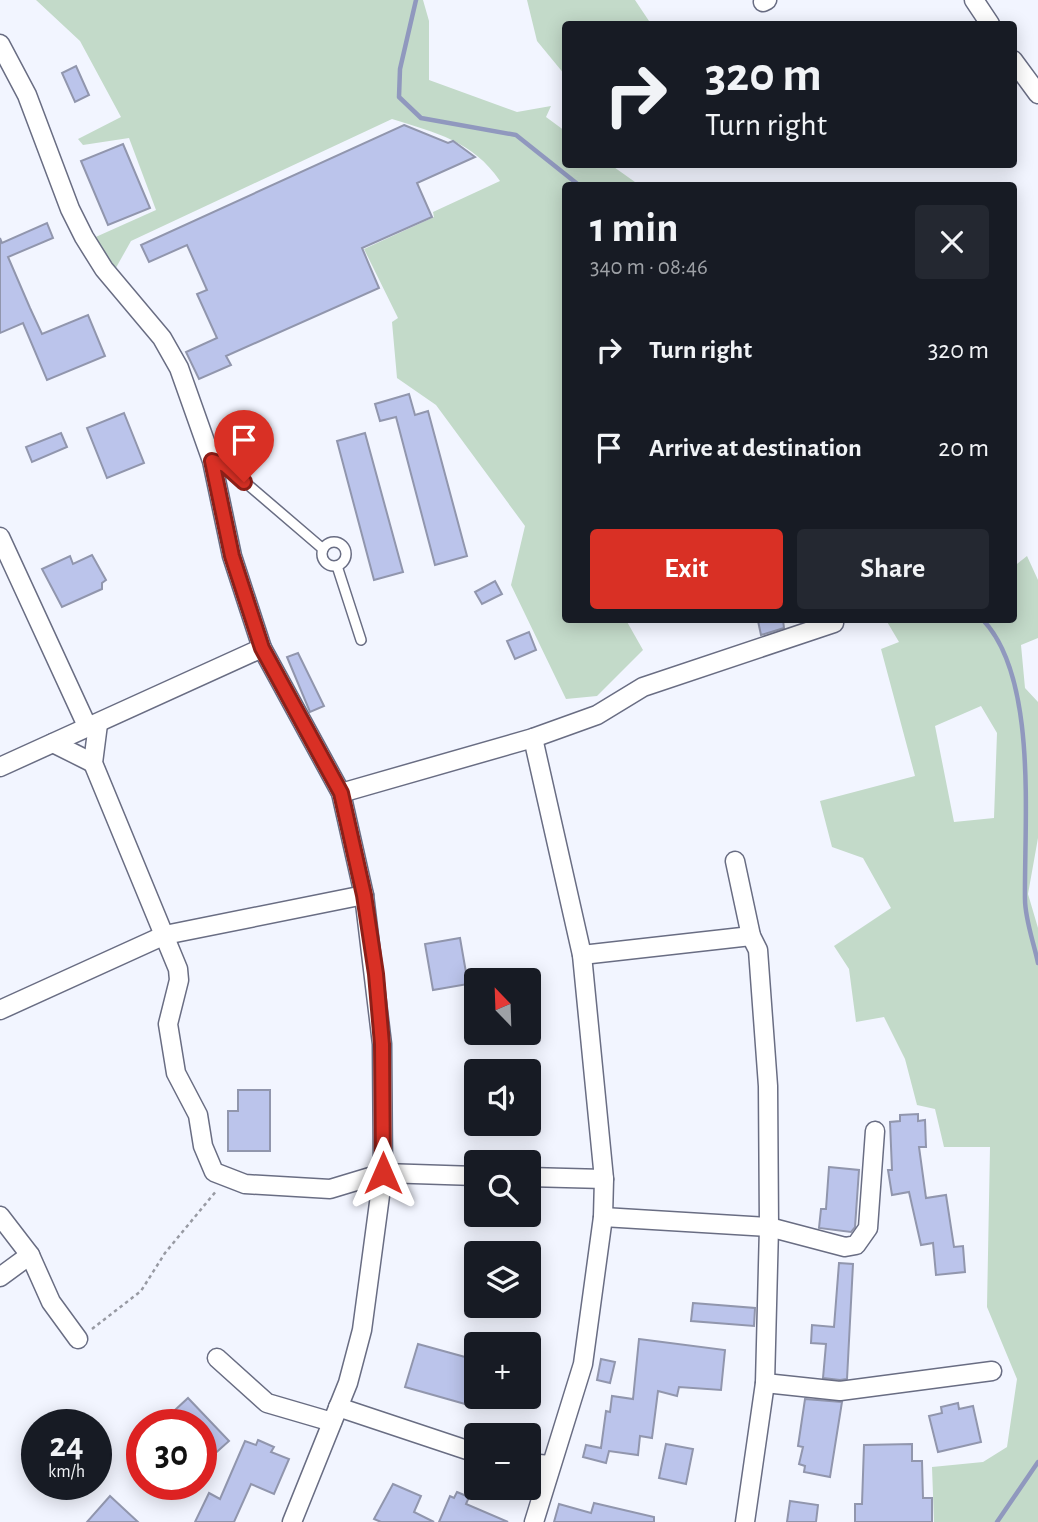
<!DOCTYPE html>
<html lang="en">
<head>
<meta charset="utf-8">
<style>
	:root { --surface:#171b24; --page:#242831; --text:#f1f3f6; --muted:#9ea1a6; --accent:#d93025 }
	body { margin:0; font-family:"Alegreya Sans",sans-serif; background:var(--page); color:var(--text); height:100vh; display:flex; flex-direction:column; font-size:26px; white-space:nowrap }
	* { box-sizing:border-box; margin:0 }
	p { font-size:23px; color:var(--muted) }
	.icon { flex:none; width:38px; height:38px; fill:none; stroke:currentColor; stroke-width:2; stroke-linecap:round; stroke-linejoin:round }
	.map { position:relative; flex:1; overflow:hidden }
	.side { position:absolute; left:562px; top:182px; width:455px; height:441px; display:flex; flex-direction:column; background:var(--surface); border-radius:7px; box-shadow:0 4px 18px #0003 }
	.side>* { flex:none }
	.banner { position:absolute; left:562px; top:21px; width:455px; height:147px; border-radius:7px; box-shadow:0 4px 18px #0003; background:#171b24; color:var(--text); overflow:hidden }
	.needle { width:46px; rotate:337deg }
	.buttons { position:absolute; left:464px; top:968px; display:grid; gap:14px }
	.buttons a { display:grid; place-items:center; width:77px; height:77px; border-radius:7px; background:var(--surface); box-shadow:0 4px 18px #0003; font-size:35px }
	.speed { position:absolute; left:21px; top:1409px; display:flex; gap:14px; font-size:35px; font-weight:700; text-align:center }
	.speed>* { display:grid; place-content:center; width:91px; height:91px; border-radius:50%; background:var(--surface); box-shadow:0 4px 18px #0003; line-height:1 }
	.speed small { font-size:18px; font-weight:400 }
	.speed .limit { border:10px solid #d22; background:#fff; color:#111 }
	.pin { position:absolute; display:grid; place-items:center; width:60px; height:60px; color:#fff; margin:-72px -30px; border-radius:50% 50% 50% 0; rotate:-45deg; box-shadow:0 0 7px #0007 }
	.pin .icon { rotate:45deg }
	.me { position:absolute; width:77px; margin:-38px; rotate:0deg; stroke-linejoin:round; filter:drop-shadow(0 0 5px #0008) }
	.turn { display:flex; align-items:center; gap:24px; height:147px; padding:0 28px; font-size:32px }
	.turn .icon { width:91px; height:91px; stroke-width:2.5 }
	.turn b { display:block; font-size:49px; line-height:60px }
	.round { display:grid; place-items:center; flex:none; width:74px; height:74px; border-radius:7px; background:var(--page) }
	.head { display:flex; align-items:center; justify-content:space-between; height:119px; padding:0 28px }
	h1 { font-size:42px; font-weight:700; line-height:52px }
	.primary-button { display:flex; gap:14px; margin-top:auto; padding:14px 28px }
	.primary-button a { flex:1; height:80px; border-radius:7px; background:var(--accent); color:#fff; font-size:28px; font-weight:700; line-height:80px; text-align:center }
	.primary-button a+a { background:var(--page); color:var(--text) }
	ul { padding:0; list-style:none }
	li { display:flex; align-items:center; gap:21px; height:98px; padding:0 28px }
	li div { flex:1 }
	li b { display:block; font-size:26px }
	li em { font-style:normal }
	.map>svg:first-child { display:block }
</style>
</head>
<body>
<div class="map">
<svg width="1038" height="1522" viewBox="0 0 1038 1522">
	<rect width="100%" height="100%" fill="#f2f5ff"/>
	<g fill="#c3dac9" fill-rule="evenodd">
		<path d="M36,0H423L429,21V80L517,112L551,106L546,117L565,131V164L611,165L635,182L636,185L565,186V620H626L643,650L597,696L566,699L511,585L525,526L436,405L397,378L392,322L398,318L364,249L434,217L433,212L500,181C473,141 436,133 392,119L131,241L113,273L89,240L156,210L129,138L83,145L78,139L121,117L80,41Z"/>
		<polygon points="527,0 635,0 651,24 565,24 565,75 537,41"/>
		<path d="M1027,556L1038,580V638L1021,645L1025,688L1038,702V838L1028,894L1038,928V1522H934L932,1467L983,1462L1007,1447L1017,1379L987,1307L990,1147H944L935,1109L917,1105L905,1059L884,1017L856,1022L849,969L834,946L891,908L863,858L832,847L820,801L915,776L881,649L899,642L886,620H1013V567ZM981,706L997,733L994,818L954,822L935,726Z"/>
	</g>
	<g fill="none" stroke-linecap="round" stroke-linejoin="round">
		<g stroke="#9098be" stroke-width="4.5">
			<polyline points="416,0 400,69 399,97 421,118 516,135 580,186"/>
			<path d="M983,620C1038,678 1024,821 1025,899C1025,920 1034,943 1038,963"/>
			<polyline points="997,1522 1038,1462"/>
		</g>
	</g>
	<g fill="#bbc4eb" stroke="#9196ad" stroke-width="2">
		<polygon points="76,66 89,95 75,102 62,73"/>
		<polygon points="404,125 448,143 453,141 475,157 417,183 432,217 362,248 379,288 226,356 231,365 199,379 186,352 217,338 197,294 207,290 187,245 149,262 141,245"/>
		<polygon points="123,144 150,208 108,225 81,161"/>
		<polygon points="47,223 53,238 8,257 30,308 42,334 88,315 105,356 47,380 23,323 0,333 0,238 2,243"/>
		<polygon points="409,394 415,415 428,411 467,556 435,565 396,417 380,421 375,404"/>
		<polygon points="124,413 144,463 107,478 87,428"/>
		<polygon points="61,433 67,447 32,462 26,447"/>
		<polygon points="365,433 403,572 374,580 337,441"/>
		<polygon points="92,555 106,580 102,583 102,589 62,607 42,569 70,556 73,564"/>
		<polygon points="495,581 502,594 482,604 475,592"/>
		<polygon points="783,620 784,628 761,635 758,621"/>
		<polygon points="529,632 536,650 515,659 507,641"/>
		<polygon points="298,653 324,706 310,712 287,657"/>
		<polygon points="460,938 468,984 433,990 425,944"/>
		<polygon points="238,1090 270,1090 270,1151 228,1151 228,1111 238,1111"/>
		<polygon points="918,1114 918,1121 925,1120 926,1147 919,1147 926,1198 946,1195 954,1247 963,1246 965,1272 936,1275 933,1243 921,1245 909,1192 892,1195 888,1170 892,1170 890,1122 900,1121 900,1115"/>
		<polygon points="829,1167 859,1170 855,1227 851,1232 819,1228 821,1209 826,1209"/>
		<polygon points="839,1263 853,1264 847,1379 840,1380 823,1378 826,1344 811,1343 812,1325 834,1327"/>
		<polygon points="693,1303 755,1308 754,1326 691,1321"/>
		<polygon points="639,1339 725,1350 721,1390 679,1387 677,1396 658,1391 652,1438 640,1436 638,1455 609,1451 606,1463 583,1457 586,1445 601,1448 606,1411 610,1412 612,1396 633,1399"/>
		<polygon points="418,1344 476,1360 465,1404 405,1387"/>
		<polygon points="601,1359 615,1362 610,1383 597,1380"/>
		<polygon points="188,1398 229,1441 201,1466 201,1424 160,1424"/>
		<polygon points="805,1399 842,1402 830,1477 804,1472 805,1466 799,1464 803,1447 798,1446"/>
		<polygon points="958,1403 959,1409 973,1406 981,1442 938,1452 929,1416 942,1413 941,1407"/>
		<polygon points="258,1440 274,1447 271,1452 289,1459 274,1494 251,1484 234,1522 195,1522 209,1493 220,1499 245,1441 256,1445"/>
		<polygon points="666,1444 693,1449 686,1484 659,1478"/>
		<polygon points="912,1444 912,1461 922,1461 923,1498 932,1498 932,1522 855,1522 855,1504 862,1504 864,1445"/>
		<polygon points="393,1484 421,1496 414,1512 434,1522 381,1522 374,1519"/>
		<polygon points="457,1492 469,1497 466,1504 508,1522 439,1522 450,1496 454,1498"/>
		<polygon points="110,1496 138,1522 87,1522"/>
		<polygon points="790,1501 818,1505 816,1522 787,1522"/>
		<polygon points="594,1503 654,1517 654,1522 554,1522 559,1504 591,1513"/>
	</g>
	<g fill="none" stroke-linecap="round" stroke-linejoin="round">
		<g stroke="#696d83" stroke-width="12">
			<g id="service">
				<polyline points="212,461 225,465 323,549"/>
				<circle cx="334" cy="554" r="12"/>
				<polyline points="337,566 361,640"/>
			</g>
		</g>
		<g stroke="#696d83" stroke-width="21">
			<g id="minor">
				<polyline points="974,0 990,24"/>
				<polyline points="763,2 767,0"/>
				<polyline points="0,44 27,95 70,209 84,237 104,269 162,338 179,368 212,461 232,556 262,648 341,793 364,895 382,1044 383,1173 362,1330 348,1383 292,1522"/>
				<polyline points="1013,60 1038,94"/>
				<polyline points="0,537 88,728"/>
				<polyline points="98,724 93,763 178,969 179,980 168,1024 176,1073 198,1115 203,1146 214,1172 245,1184 330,1189 383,1173 476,1176"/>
				<polyline points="533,738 582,955 604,1179 603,1217 583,1364 534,1522"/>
				<polyline points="53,743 93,763"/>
				<polyline points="0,767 262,648"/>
				<polyline points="341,793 533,738 597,715 643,687 834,623"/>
				<polyline points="735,861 751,936 758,950 768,1086 769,1227 765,1383 745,1522"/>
				<polyline points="582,955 751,936"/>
				<polyline points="0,1010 165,935 364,895"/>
				<polyline points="528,1177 604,1179"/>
				<polyline points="0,1216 30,1255 51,1302 78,1339"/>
				<polyline points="603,1217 769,1227 845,1247 856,1245 868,1228 875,1131"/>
				<polyline points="0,1277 30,1255"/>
				<polyline points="217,1358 267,1403 332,1422"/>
				<polyline points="765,1383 840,1391 992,1371"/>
				<polyline points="338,1407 476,1453"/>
				<polyline points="528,1463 550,1465"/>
			</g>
		</g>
		<polyline stroke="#989aa3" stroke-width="2.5" stroke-dasharray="3.5 3.5" stroke-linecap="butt" points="92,1329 141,1291 165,1253 217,1190"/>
		<use href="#service" stroke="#fff" stroke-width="9"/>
		<use href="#minor" stroke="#fff" stroke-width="18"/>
	</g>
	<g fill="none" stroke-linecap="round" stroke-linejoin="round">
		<g stroke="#8d1f18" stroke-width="18">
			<polyline id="route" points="244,482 225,465 212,461 232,556 262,648 341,793 364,895 376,974 382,1044 383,1173"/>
		</g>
		<use href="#route" stroke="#d93025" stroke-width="12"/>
	</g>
</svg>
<div class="buttons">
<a><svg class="needle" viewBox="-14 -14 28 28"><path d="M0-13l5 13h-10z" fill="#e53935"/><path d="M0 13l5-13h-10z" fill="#9ea1a6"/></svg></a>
<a><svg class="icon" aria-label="sound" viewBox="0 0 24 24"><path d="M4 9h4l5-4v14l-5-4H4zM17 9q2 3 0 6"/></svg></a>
<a><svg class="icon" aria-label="search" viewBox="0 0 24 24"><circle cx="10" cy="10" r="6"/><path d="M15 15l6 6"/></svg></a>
<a><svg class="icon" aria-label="layers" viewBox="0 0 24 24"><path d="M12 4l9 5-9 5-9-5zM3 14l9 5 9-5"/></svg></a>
<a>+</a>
<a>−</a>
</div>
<div class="speed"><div>24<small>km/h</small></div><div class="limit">30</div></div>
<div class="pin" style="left:244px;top:482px;background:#d93025"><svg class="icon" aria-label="arrive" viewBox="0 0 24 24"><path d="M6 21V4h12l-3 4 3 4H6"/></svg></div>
<svg class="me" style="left:383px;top:1173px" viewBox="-20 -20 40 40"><path d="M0-17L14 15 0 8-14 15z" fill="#d93025" stroke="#fff" stroke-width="4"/></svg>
<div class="banner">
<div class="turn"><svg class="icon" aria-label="right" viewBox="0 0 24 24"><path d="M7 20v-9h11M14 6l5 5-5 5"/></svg><div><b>320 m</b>Turn right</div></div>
</div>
<section class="side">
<div class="head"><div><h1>1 min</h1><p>340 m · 08:46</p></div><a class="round"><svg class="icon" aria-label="close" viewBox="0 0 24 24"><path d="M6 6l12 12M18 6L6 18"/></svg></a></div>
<ul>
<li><svg class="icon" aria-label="right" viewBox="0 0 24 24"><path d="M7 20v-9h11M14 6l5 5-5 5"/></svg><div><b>Turn right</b></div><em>320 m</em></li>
<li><svg class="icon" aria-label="arrive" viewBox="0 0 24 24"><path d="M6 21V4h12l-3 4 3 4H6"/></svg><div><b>Arrive at destination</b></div><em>20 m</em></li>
</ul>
<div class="primary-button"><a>Exit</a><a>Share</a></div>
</section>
</div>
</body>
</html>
